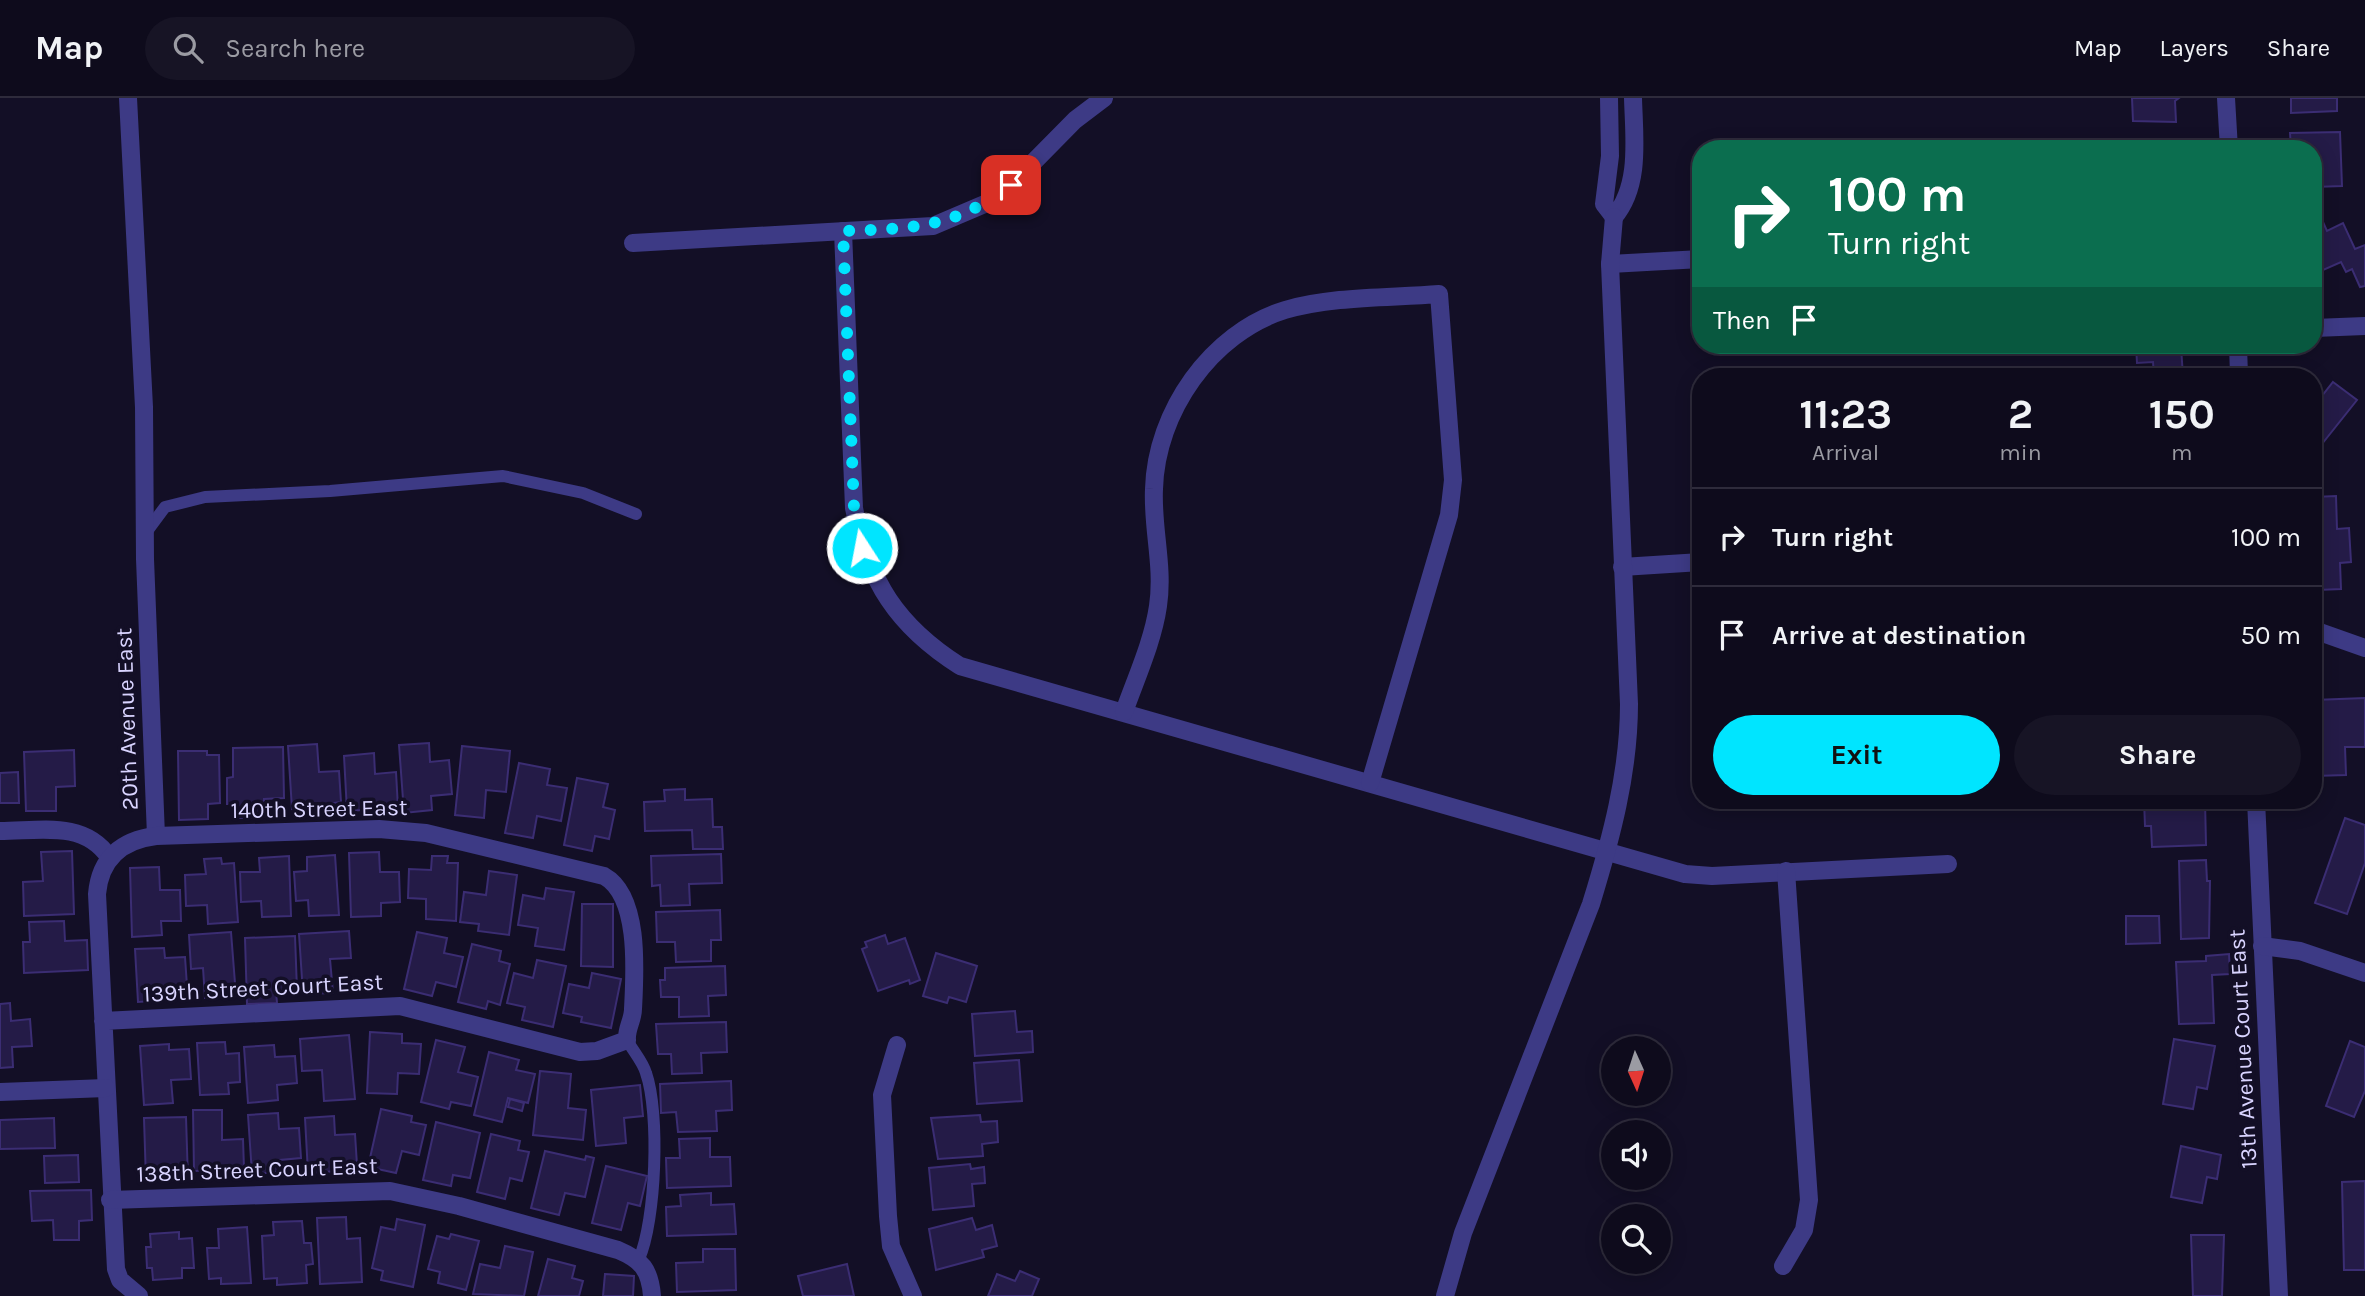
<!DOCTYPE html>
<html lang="en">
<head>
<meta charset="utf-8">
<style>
	:root { --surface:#0e0b1c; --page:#171425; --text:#f1f3f6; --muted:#9b9ba3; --line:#2e2b3b; --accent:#00e5ff }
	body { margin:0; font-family:Karla,sans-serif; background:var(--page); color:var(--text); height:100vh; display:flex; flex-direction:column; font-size:26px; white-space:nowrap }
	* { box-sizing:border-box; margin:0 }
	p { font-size:23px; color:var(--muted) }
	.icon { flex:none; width:38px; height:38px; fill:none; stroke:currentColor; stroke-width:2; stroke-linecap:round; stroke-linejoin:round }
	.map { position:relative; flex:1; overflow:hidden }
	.drawer { position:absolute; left:1692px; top:270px; width:630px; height:441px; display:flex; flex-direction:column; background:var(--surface); border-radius:28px; box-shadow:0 4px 18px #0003,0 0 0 2px var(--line) }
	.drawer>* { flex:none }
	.guide { position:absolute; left:1692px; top:42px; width:630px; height:214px; border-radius:28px; box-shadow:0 4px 18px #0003,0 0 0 2px var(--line); background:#0b6e4f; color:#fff; overflow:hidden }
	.needle { width:46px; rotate:177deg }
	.tools { position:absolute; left:1601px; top:938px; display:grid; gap:14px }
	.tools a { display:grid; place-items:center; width:70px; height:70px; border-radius:50%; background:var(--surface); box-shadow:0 4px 18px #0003,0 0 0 2px var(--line); font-size:35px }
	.pin { position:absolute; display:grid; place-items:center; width:60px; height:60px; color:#fff; margin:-30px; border-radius:14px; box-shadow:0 4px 10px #0006 }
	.me { position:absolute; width:77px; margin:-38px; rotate:349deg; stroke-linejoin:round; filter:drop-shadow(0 0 5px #0008) }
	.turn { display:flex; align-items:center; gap:24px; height:147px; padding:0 21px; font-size:32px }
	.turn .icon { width:91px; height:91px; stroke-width:2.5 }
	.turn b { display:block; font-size:49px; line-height:60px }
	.then { display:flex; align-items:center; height:66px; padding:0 21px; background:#0003; gap:14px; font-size:26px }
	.eta { display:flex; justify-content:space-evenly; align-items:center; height:119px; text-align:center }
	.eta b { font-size:42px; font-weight:700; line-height:49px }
	.primary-button { display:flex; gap:14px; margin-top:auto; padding:14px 21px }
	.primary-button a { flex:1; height:80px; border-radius:42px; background:var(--accent); color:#111; font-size:28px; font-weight:700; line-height:80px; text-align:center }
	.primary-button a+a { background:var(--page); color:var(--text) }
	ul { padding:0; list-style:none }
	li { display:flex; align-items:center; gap:21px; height:98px; padding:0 21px; border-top:2px solid var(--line) }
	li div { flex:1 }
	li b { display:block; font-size:26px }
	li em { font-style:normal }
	header { display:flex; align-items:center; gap:42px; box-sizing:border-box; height:98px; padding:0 35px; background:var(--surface); border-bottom:2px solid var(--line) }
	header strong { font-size:33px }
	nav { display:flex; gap:38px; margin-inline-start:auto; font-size:24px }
	.search { width:490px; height:63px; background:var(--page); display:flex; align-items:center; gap:18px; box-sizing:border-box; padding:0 24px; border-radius:38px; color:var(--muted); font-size:26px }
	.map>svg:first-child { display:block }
</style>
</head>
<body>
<header>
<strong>Map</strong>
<div class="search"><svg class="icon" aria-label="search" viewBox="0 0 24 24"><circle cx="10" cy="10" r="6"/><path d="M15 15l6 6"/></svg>Search here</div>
<nav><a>Map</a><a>Layers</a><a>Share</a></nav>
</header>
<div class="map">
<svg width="2365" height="1198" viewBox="0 0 2365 1198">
	<rect width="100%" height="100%" fill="#130f26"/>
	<g fill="#241b47" stroke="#3b2d73" stroke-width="2">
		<polygon points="2132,0 2179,0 2175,3 2176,24 2133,23"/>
		<polygon points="2291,0 2337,0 2337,13 2291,15"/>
		<polygon points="2340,34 2342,88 2314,89 2314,51 2291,51 2290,35"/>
		<polygon points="2318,113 2327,133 2343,125 2355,151 2365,147 2365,188 2360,189 2352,171 2346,174 2341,164 2314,176 2314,115"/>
		<polygon points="2136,247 2185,247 2181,249 2183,278 2154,278 2153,264 2137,265"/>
		<polygon points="2333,284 2357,302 2314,356 2314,308"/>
		<polygon points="2336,398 2337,431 2349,430 2351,464 2340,465 2341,491 2318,492 2318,485 2314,485 2314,399"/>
		<polygon points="2365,600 2365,649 2345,649 2346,677 2314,678 2314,602"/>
		<polygon points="429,645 430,664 449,662 452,696 431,698 432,712 404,715 399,647"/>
		<polygon points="317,646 319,674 339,673 341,704 292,711 288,648"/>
		<polygon points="462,648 510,653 506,694 486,692 484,720 455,717"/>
		<polygon points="283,649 284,700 264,701 264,719 235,720 234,706 227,706 227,680 233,679 233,650"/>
		<polygon points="74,652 75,688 56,689 56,713 26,713 24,654"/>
		<polygon points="178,653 207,653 207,657 219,657 220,705 208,706 208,721 179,722"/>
		<polygon points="374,655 375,676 396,674 398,710 347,713 344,658"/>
		<polygon points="519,665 550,671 547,687 567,690 561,723 537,718 533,740 505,735"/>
		<polygon points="18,674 19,705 0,705 0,675"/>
		<polygon points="577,680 608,686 603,709 615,712 609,741 595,738 592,753 564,747"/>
		<polygon points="685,691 685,702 712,701 713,729 722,729 723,751 693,751 692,732 645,733 644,704 665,703 664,692"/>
		<polygon points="2144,702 2205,702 2206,747 2152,749 2151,728 2145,728"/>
		<polygon points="2345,720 2365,727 2365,765 2347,816 2315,805"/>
		<polygon points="72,753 74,816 24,818 23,784 43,783 41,754"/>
		<polygon points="379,754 380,774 399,774 400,804 381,805 381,818 351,819 349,755"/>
		<polygon points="721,756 722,785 689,786 690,807 661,808 660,787 652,788 651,758"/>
		<polygon points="335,757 339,817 309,818 308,802 296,803 294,774 307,773 307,759"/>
		<polygon points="289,758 291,818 262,819 261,803 241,804 240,774 260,774 259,760"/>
		<polygon points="432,758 448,758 447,765 458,765 456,823 426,821 426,801 408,800 409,771 431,772"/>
		<polygon points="221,760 222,766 234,765 238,824 208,826 207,807 186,808 185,777 206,776 204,761"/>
		<polygon points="2206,762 2207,783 2210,783 2209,840 2181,841 2179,763"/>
		<polygon points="159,769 160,792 180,792 181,823 161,823 162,837 132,839 130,770"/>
		<polygon points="489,773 517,777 509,837 478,833 479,826 460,824 464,794 486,797"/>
		<polygon points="546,790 574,794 564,852 535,848 538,830 518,827 523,797 544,801"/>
		<polygon points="582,806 613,806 613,869 581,868"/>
		<polygon points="720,812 721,842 711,842 711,863 676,864 675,844 657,844 656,814"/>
		<polygon points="2126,818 2159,818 2160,845 2126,846"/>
		<polygon points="64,823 65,843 87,842 88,872 24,875 23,844 30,844 29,824"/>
		<polygon points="349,833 351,860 330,861 333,895 303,896 299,836"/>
		<polygon points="231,834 236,898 205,900 203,870 191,871 189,837"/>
		<polygon points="417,834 447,840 444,855 463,859 456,889 436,884 432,898 404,891"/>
		<polygon points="885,837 888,846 905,840 920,882 910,886 909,882 878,893 862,851 867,849 865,844"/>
		<polygon points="295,838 297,892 276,893 277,905 247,906 245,840"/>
		<polygon points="472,846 501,853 499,863 510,866 500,907 488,903 486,911 458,904"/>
		<polygon points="164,850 165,860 185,859 187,888 165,890 166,902 138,904 135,851"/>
		<polygon points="936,855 977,868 966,904 949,899 947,905 923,898"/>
		<polygon points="2229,856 2230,876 2212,877 2214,925 2179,926 2176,864 2206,863 2206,858"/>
		<polygon points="537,862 566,868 553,929 522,922 525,909 507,905 514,875 533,880"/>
		<polygon points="725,868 726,897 708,898 709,918 679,919 679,899 661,899 660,882 665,882 665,870"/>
		<polygon points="592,875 621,881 611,930 581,924 582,919 563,915 569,886 589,890"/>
		<polygon points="10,905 11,923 30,921 32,948 12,949 13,969 0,970 0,906"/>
		<polygon points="1015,913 1017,934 1032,933 1033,954 975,958 972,916"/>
		<polygon points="726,924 727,954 701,955 702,975 672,976 671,956 658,956 656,926"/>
		<polygon points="370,934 402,936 402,945 421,946 419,976 398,975 397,996 367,995"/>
		<polygon points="349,937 355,1001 324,1003 322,972 302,973 300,941"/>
		<polygon points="2174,941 2215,948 2207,991 2197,989 2193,1011 2163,1006"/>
		<polygon points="436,942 465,949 458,974 478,979 471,1008 451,1004 449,1011 421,1004"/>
		<polygon points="2350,943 2365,949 2365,993 2354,1019 2326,1008"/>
		<polygon points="225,944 226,956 239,955 240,984 228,985 229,996 200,997 197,945"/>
		<polygon points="169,946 169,952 189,951 191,981 171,982 173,1005 144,1007 140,948"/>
		<polygon points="274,947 275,959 295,958 297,985 277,987 278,1002 248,1005 244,949"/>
		<polygon points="489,954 519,962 516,972 535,976 528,1005 508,1000 502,1024 474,1017"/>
		<polygon points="1019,962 1022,1003 977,1006 974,965"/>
		<polygon points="540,973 571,976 568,1010 586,1012 583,1042 533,1037"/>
		<polygon points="731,983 732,1012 716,1013 717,1033 678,1034 676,1014 661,1015 660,986"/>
		<polygon points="640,987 643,1018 624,1020 626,1045 596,1048 591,992"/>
		<polygon points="510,1001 524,1005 522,1013 508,1009"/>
		<polygon points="381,1011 412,1018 411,1024 426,1027 419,1057 402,1053 396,1075 368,1069"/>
		<polygon points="193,1012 222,1012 222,1042 243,1041 244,1071 194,1073"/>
		<polygon points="278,1015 279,1031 299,1030 301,1060 280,1062 281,1074 252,1076 248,1017"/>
		<polygon points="980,1017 981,1024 997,1023 998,1044 982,1046 983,1058 938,1061 931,1020"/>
		<polygon points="334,1018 335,1037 355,1036 357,1067 338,1068 338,1073 308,1075 305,1020"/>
		<polygon points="186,1019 188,1082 146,1083 144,1020"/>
		<polygon points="54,1020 55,1050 0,1051 0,1022"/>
		<polygon points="436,1024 480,1035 470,1080 453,1077 451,1088 423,1082"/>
		<polygon points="491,1036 520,1043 518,1052 529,1054 522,1083 510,1080 505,1101 477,1094"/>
		<polygon points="710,1040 710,1059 730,1059 731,1088 667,1090 666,1060 680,1060 679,1041"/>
		<polygon points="2181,1048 2221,1057 2217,1081 2207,1079 2202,1105 2171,1099"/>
		<polygon points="545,1053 585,1062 586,1058 594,1060 585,1099 565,1095 559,1117 531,1110"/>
		<polygon points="78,1057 79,1084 45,1085 44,1058"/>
		<polygon points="970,1066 971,1071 984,1069 985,1085 972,1086 974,1108 933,1112 929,1070"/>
		<polygon points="606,1068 647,1078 640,1108 628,1105 621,1132 592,1125"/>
		<polygon points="2365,1083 2365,1172 2344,1172 2342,1084"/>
		<polygon points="91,1092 92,1122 79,1123 79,1142 54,1142 53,1122 32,1123 30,1093"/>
		<polygon points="711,1095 711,1107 734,1106 736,1136 667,1138 666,1109 681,1108 680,1097"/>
		<polygon points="346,1119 347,1141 360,1140 362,1184 320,1186 317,1120"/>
		<polygon points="972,1120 976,1132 992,1127 997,1148 982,1152 984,1159 936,1172 929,1131"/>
		<polygon points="397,1121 425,1127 413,1189 381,1182 383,1173 372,1170 381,1129 395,1132"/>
		<polygon points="302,1123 304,1145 311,1145 313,1166 306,1167 307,1185 277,1187 277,1180 264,1181 262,1138 274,1137 273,1124"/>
		<polygon points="247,1129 251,1185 221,1186 221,1180 209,1181 207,1150 219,1150 218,1131"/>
		<polygon points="179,1134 179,1141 192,1140 194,1170 182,1170 182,1180 153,1182 152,1170 147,1170 146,1149 151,1149 150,1136"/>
		<polygon points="451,1136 479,1143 466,1192 438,1185 440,1174 428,1171 437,1138 449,1141"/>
		<polygon points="2191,1137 2224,1137 2222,1198 2193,1198"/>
		<polygon points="505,1148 533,1154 524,1198 473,1196 480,1166 500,1170"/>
		<polygon points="703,1151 735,1151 736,1192 677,1194 676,1165 703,1164"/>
		<polygon points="548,1161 575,1168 572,1180 583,1183 579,1198 538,1198"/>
		<polygon points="847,1166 854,1198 803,1198 798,1178"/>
		<polygon points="1020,1173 1039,1181 1032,1198 988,1198 997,1176 1015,1183"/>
		<polygon points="605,1176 634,1178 633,1198 603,1198"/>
	</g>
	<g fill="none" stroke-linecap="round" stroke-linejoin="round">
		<g stroke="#3d3a85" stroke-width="12">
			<polyline points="145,436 165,409 205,399 330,393 503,378 583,395 636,416"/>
			<path d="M627,942C633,953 643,964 646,975C660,1015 656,1122 639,1161"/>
		</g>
		<g stroke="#3d3a85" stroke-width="18">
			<polyline points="128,0 144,309 145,461 156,738"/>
			<path d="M1609,0L1610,58L1604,106L1614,119C1641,87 1634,39 1633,0"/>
			<polyline points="2226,0 2229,51"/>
			<path d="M843,133L854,410C868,483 897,528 960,568L1685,776L1712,778L1948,766"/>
			<polyline points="633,145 933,128 987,105 1011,87 1075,22 1104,0"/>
			<polyline points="1610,166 1701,161"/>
			<polyline points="2314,230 2365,228"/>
			<polyline points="2238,247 2239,278"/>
			<polyline points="1622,469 1701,464"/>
			<polyline points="2314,532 2365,550"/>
			<path d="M1124,614C1136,580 1153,543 1158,508C1164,468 1152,430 1154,391C1156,314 1211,235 1285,212C1333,198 1389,200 1439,196L1453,382L1449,417L1370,685"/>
			<polyline points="2256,702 2279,1198"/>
			<path d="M0,733C39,733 84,722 109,759"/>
			<polyline points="2262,848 2300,853 2365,875"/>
			<path d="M103,923L400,908L580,954L597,953L627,942C626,931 633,922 633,911C635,873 640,798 604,778L426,735L379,731L156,738C122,742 100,760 97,796L116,1171L120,1182L139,1198"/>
			<polyline points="897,947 882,997 888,1118 891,1148 913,1198"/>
			<polyline points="0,994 106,990"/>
			<path d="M110,1102L390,1093L459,1108L618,1152C642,1162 650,1172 652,1198"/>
			<polyline points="1783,1168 1804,1132 1809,1102 1786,773"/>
			<path d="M1445,1198L1463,1135L1591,806C1611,741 1629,675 1629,606L1610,166L1614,119"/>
		</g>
	</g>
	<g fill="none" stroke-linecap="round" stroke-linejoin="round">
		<path stroke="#00e5ff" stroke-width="12" stroke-dasharray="0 21.6" d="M862,450L854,410L843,133C911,131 955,130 1011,87"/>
	</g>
	<g text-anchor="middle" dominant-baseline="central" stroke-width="7" stroke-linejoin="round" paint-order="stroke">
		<g font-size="23" fill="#d9d4ff" stroke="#130f26">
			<text transform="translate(127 621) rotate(-92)">20th Avenue East</text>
			<text transform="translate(319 711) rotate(-1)">140th Street East</text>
			<text transform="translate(263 890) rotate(-3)">139th Street Court East</text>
			<text transform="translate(2243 951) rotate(-93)">13th Avenue Court East</text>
			<text transform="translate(257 1072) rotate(-2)">138th Street Court East</text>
		</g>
	</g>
</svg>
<div class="tools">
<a><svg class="needle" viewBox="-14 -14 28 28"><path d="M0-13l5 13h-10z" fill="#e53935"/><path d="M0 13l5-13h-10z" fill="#9b9ba3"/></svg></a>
<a><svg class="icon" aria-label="sound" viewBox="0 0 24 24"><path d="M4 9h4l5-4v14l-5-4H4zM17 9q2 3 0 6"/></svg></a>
<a><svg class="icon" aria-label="search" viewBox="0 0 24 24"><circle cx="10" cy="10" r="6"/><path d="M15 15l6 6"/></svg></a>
</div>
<div class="pin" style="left:1011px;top:87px;background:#d93025"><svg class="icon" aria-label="arrive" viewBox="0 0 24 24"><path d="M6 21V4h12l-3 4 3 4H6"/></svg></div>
<svg class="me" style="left:862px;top:450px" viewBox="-20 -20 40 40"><circle r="17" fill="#00e5ff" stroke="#fff" stroke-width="3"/><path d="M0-11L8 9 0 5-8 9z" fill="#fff"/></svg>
<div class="guide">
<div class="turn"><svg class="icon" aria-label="right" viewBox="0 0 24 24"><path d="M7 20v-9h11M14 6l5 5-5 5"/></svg><div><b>100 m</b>Turn right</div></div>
<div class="then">Then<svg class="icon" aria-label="arrive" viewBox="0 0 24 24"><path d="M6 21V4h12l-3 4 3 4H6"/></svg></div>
</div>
<section class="drawer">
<div class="eta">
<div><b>11:23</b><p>Arrival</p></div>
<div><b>2</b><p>min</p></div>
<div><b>150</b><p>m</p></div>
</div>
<ul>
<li><svg class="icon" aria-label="right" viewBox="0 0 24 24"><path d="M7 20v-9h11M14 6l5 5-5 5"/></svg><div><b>Turn right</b></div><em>100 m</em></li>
<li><svg class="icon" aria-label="arrive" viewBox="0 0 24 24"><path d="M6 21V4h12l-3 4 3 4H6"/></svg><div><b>Arrive at destination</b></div><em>50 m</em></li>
</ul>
<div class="primary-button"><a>Exit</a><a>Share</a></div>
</section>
</div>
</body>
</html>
